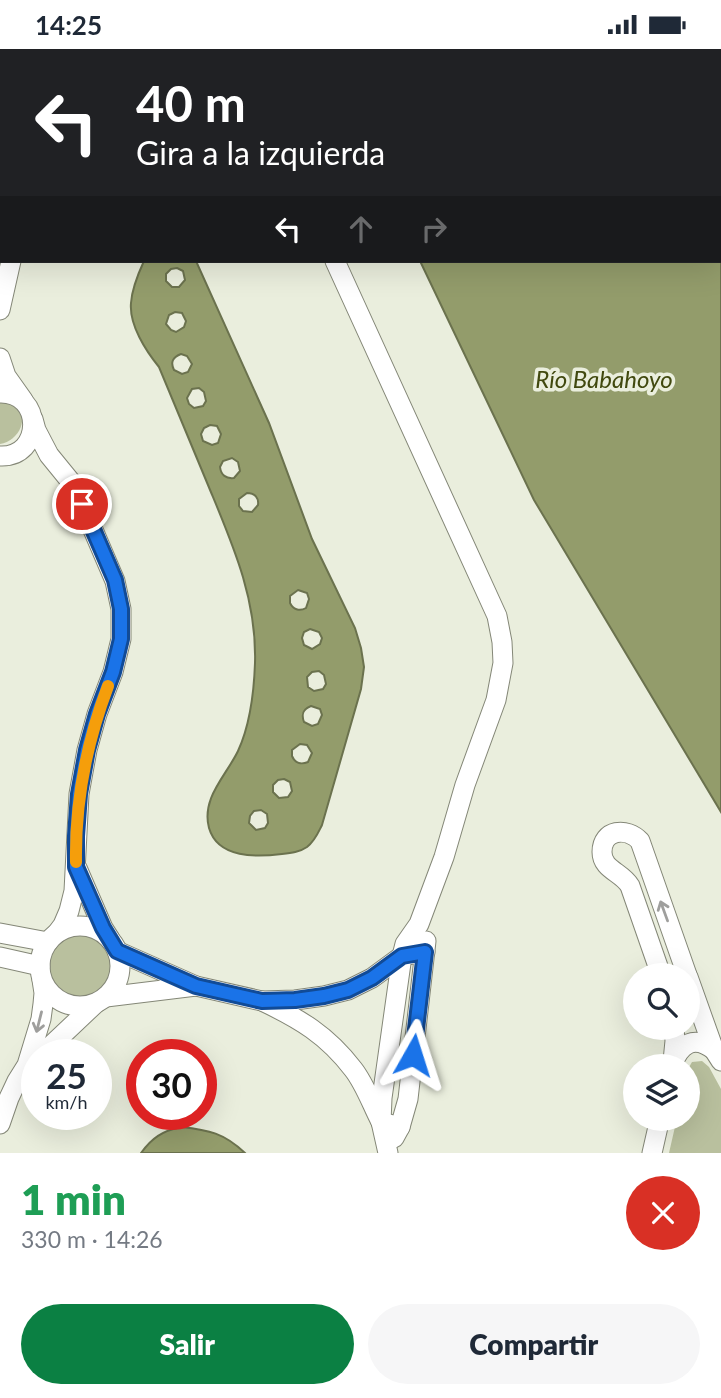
<!DOCTYPE html>
<html lang="es">
<head>
<meta charset="utf-8">
<style>
	:root { --surface:#fff; --page:#f6f6f7; --text:#1f2937; --muted:#747a83; --accent:#0b8043 }
	body { margin:0; font-family:Lato,sans-serif; background:var(--page); color:var(--text); height:100vh; display:flex; flex-direction:column; font-size:26px; white-space:nowrap }
	* { box-sizing:border-box; margin:0 }
	p { font-size:23px; color:var(--muted) }
	.icon { flex:none; width:38px; height:38px; fill:none; stroke:currentColor; stroke-width:2; stroke-linecap:round; stroke-linejoin:round }
	.map { position:relative; height:1104px; overflow:hidden }
	.details { display:flex; flex-direction:column; background:var(--surface); flex:1 }
	.details>* { flex:none }
	.guide { position:absolute; left:0px; top:0px; width:721px; height:214px; box-shadow:0 7px 28px #0002; background:#202124; color:#fff; overflow:hidden }
	.controls { position:absolute; left:623px; top:914px; display:grid; gap:14px }
	.controls a { display:grid; place-items:center; width:77px; height:77px; border-radius:50%; background:var(--surface); box-shadow:0 7px 28px #0002; font-size:35px }
	.speed { position:absolute; left:21px; top:990px; display:flex; gap:14px; font-size:35px; font-weight:700; text-align:center }
	.speed>* { display:grid; place-content:center; width:91px; height:91px; border-radius:50%; background:var(--surface); box-shadow:0 7px 28px #0002; line-height:1 }
	.speed small { font-size:18px; font-weight:400 }
	.speed .limit { border:10px solid #d22; background:#fff; color:#111 }
	.pin { position:absolute; display:grid; place-items:center; width:60px; height:60px; color:#fff; margin:-30px; border:4px solid #fff; border-radius:50%; box-shadow:0 2px 7px #0007 }
	.me { position:absolute; width:77px; margin:-38px; rotate:6deg; stroke-linejoin:round; filter:drop-shadow(0 0 5px #0008) }
	.turn { display:flex; align-items:center; gap:24px; height:147px; padding:0 21px; font-size:32px }
	.turn .icon { width:91px; height:91px; stroke-width:2.5 }
	.turn b { display:block; font-size:49px; line-height:60px }
	.lanes { display:flex; align-items:center; height:66px; padding:0 21px; background:#0003; justify-content:center; gap:35px; direction:ltr }
	.lanes .off { opacity:.35 }
	.round { display:grid; place-items:center; flex:none; width:74px; height:74px; border-radius:37px; background:var(--page) }
	.summary { display:flex; align-items:center; justify-content:space-between; height:119px; padding:0 21px }
	h1 { font-size:42px; font-weight:800; line-height:52px; color:#1e9e55 }
	.action { display:flex; gap:14px; margin-top:auto; padding:14px 21px }
	.action a { flex:1; height:80px; border-radius:42px; background:var(--accent); color:#fff; font-size:28px; font-weight:800; line-height:80px; text-align:center }
	.action a+a { background:var(--page); color:var(--text) }
	.status { display:flex; justify-content:space-between; align-items:center; height:49px; padding:0 35px; background:var(--surface); direction:ltr }
	.status svg { height:19px; fill:currentColor }
	.map>svg:first-child { display:block }
</style>
</head>
<body>
<div class="status"><b>14:25</b><svg viewBox="0 0 49 12"><path d="M0 12V9h3v3zM5 12V6h3v6zM10 12V3h3v9zM15 12V0h3v12zM26 1h20v11H26zM47 4h2v5h-2z"/></svg></div>
<div class="map">
<svg width="721" height="1104" viewBox="0 0 721 1104">
	<rect width="100%" height="100%" fill="#eaeedd"/>
	<g fill="#b9c09e">
		<path d="M0,353C2,353 10,355 12,356C32,367 19,392 0,395Z"/>
		<circle cx="80" cy="917" r="31"/>
		<polygon points="702,1012 709,1018 721,1040 721,1104 669,1104 677,1069 688,1069 688,1020 692,1013"/>
	</g>
	<g fill="#939c6b" stroke="#6b724e" stroke-width="2" fill-rule="evenodd">
		<polygon points="320,0 721,0 721,763 534,451 420,212 719,212 719,2 320,2"/>
		<path d="M144,212H196L269,374L312,490L355,579L361,599L364,618L361,640L322,776C318,784 315,792 307,798C300,803 291,804 282,805C257,808 218,810 209,779C201,749 226,727 238,702C250,676 254,643 255,614C257,549 232,494 208,436C192,397 175,357 159,318C146,302 129,276 131,254C132,239 138,225 144,212ZM177,219L183,222L185,231L179,238H172L166,232V225L171,220ZM175,263L182,264L186,272L184,278L176,283L171,281L166,275L169,266ZM181,305L187,307L192,315L188,323L182,325L174,321C170,313 173,308 181,305ZM199,339L204,343L206,352L203,357L194,359L189,355L187,349L192,340ZM210,376L217,377L221,385L218,394L212,396L203,392L201,385L204,379ZM232,409L238,413L240,422L234,429C226,430 221,426 220,418L223,412ZM247,444C255,444 259,449 258,456L252,463L243,462L239,457V450ZM298,541L307,544L309,550L306,559C299,563 293,560 290,554V547ZM310,580L319,583L322,589L320,595L312,600L304,596L302,589L304,583ZM319,622L324,626L326,635L323,640L314,642L308,638L307,628L312,623ZM311,657L320,660L322,666L318,675L312,677L304,673C301,665 303,660 311,657ZM300,695L307,696L312,704L308,713C301,716 295,714 292,707V701ZM284,730L290,733L292,742L288,748L279,749L273,743V736L278,731ZM261,761L267,765L268,774L265,779L256,781L249,774L250,767L254,762Z"/>
		<path d="M181,1078C209,1081 224,1084 245,1104H141C152,1089 162,1082 181,1078Z"/>
	</g>
	<g fill="none" stroke-linecap="round" stroke-linejoin="round">
		<g stroke="#848777" stroke-width="21">
			<g id="minor">
				<polyline points="224,0 224,2"/>
				<polyline points="69,2 70,0"/>
				<polyline points="335,212 497,567 502,593 503,614 496,651 465,736 444,808 419,875 405,895 402,907 382,1049 381,1073 388,1104"/>
				<polyline points="0,261 11,212"/>
				<polyline points="0,309 6,327 23,351"/>
				<path d="M0,344C44,343 43,409 0,407"/>
				<polyline points="33,370 36,381 49,406 71,433 82,455 115,532 121,560 121,590 113,623 97,665 87,701 79,745 74,842 69,862 63,876 57,884"/>
				<polyline points="77,819 103,879 110,890"/>
				<circle cx="80" cy="917" r="40"/>
				<polyline points="0,884 48,893"/>
				<polyline points="0,908 40,917"/>
				<path d="M661,926L630,837C622,823 602,821 602,803C602,780 627,778 640,792L687,926"/>
				<polyline points="688,928 714,1001 721,1012"/>
				<polyline points="196,937 262,952"/>
				<polyline points="106,948 196,937 117,902"/>
				<polyline points="41,1006 96,954"/>
				<polyline points="673,1012 675,992 674,978"/>
				<path d="M672,1016C681,994 694,986 714,1001"/>
				<polyline points="0,1075 9,1049 17,1032 27,1016 41,970 43,955 44,944 42,931"/>
				<path d="M400,1078L381,1073C372,1056 365,1035 353,1020C327,986 300,970 262,952L295,951L324,947L348,941L372,929L402,907L425,903"/>
				<polyline points="394,1089 400,1078 408,1050 426,892"/>
				<polyline points="652,1104 660,1069"/>
			</g>
		</g>
		<use href="#minor" stroke="#fff" stroke-width="19"/>
	</g>
	<defs><path id="oneway-shaft" d="M-6 0H5M1.5-3L5.5 0L1.5 3" fill="none" stroke-width="1.6" stroke-linecap="round" stroke-linejoin="round" transform="scale(1.75)"/></defs>
	<g stroke="#9f9f9d">
		<use href="#oneway-shaft" transform="translate(664 862) rotate(-110)"/>
		<use href="#oneway-shaft" transform="translate(39 973) rotate(104)"/>
	</g>
	<g fill="none" stroke-linecap="round" stroke-linejoin="round">
		<g stroke="#114b97" stroke-width="18">
			<polyline id="route" points="82,455 115,531 121,560 121,590 113,623 97,665 87,701 79,745 76,787 76,818 103,879 117,902 196,937 262,952 295,951 324,947 348,941 372,929 402,907 425,903 413,1006"/>
		</g>
		<use href="#route" stroke="#1a73e8" stroke-width="12"/>
		<path stroke="#f59e0b" stroke-width="12" d="M76,813C75,752 86,695 108,637"/>
	</g>
	<g text-anchor="middle" dominant-baseline="central" stroke-width="7" stroke-linejoin="round" paint-order="stroke">
		<g font-size="24" font-style="italic" fill="#41490f" stroke="#eaeedd">
			<text x="604" y="329">Río Babahoyo</text>
		</g>
	</g>
</svg>
<div class="controls">
<a><svg class="icon" aria-label="search" viewBox="0 0 24 24"><circle cx="10" cy="10" r="6"/><path d="M15 15l6 6"/></svg></a>
<a><svg class="icon" aria-label="layers" viewBox="0 0 24 24"><path d="M12 4l9 5-9 5-9-5zM3 14l9 5 9-5"/></svg></a>
</div>
<div class="speed"><div>25<small>km/h</small></div><div class="limit">30</div></div>
<div class="pin" style="left:82px;top:455px;background:#d93025"><svg class="icon" aria-label="arrive" viewBox="0 0 24 24"><path d="M6 21V4h12l-3 4 3 4H6"/></svg></div>
<svg class="me" style="left:413px;top:1006px" viewBox="-20 -20 40 40"><path d="M0-17L14 15 0 8-14 15z" fill="#1a73e8" stroke="#fff" stroke-width="4"/></svg>
<div class="guide">
<div class="turn"><svg class="icon" aria-label="left" viewBox="0 0 24 24"><path d="M17 20v-9H6M10 6l-5 5 5 5"/></svg><div><b>40 m</b>Gira a la izquierda</div></div>
<div class="lanes"><svg class="icon" aria-label="left" viewBox="0 0 24 24"><path d="M17 20v-9H6M10 6l-5 5 5 5"/></svg><svg class="icon off" aria-label="ahead" viewBox="0 0 24 24"><path d="M12 20V5M6 11l6-6 6 6"/></svg><svg class="icon off" aria-label="right" viewBox="0 0 24 24"><path d="M7 20v-9h11M14 6l5 5-5 5"/></svg></div>
</div>
</div>
<section class="details">
<div class="summary"><div><h1>1 min</h1><p>330 m · 14:26</p></div><a class="round" style="background:#d93025;color:#fff"><svg class="icon" aria-label="close" viewBox="0 0 24 24"><path d="M6 6l12 12M18 6L6 18"/></svg></a></div>
<div class="action"><a>Salir</a><a>Compartir</a></div>
</section>
</body>
</html>
